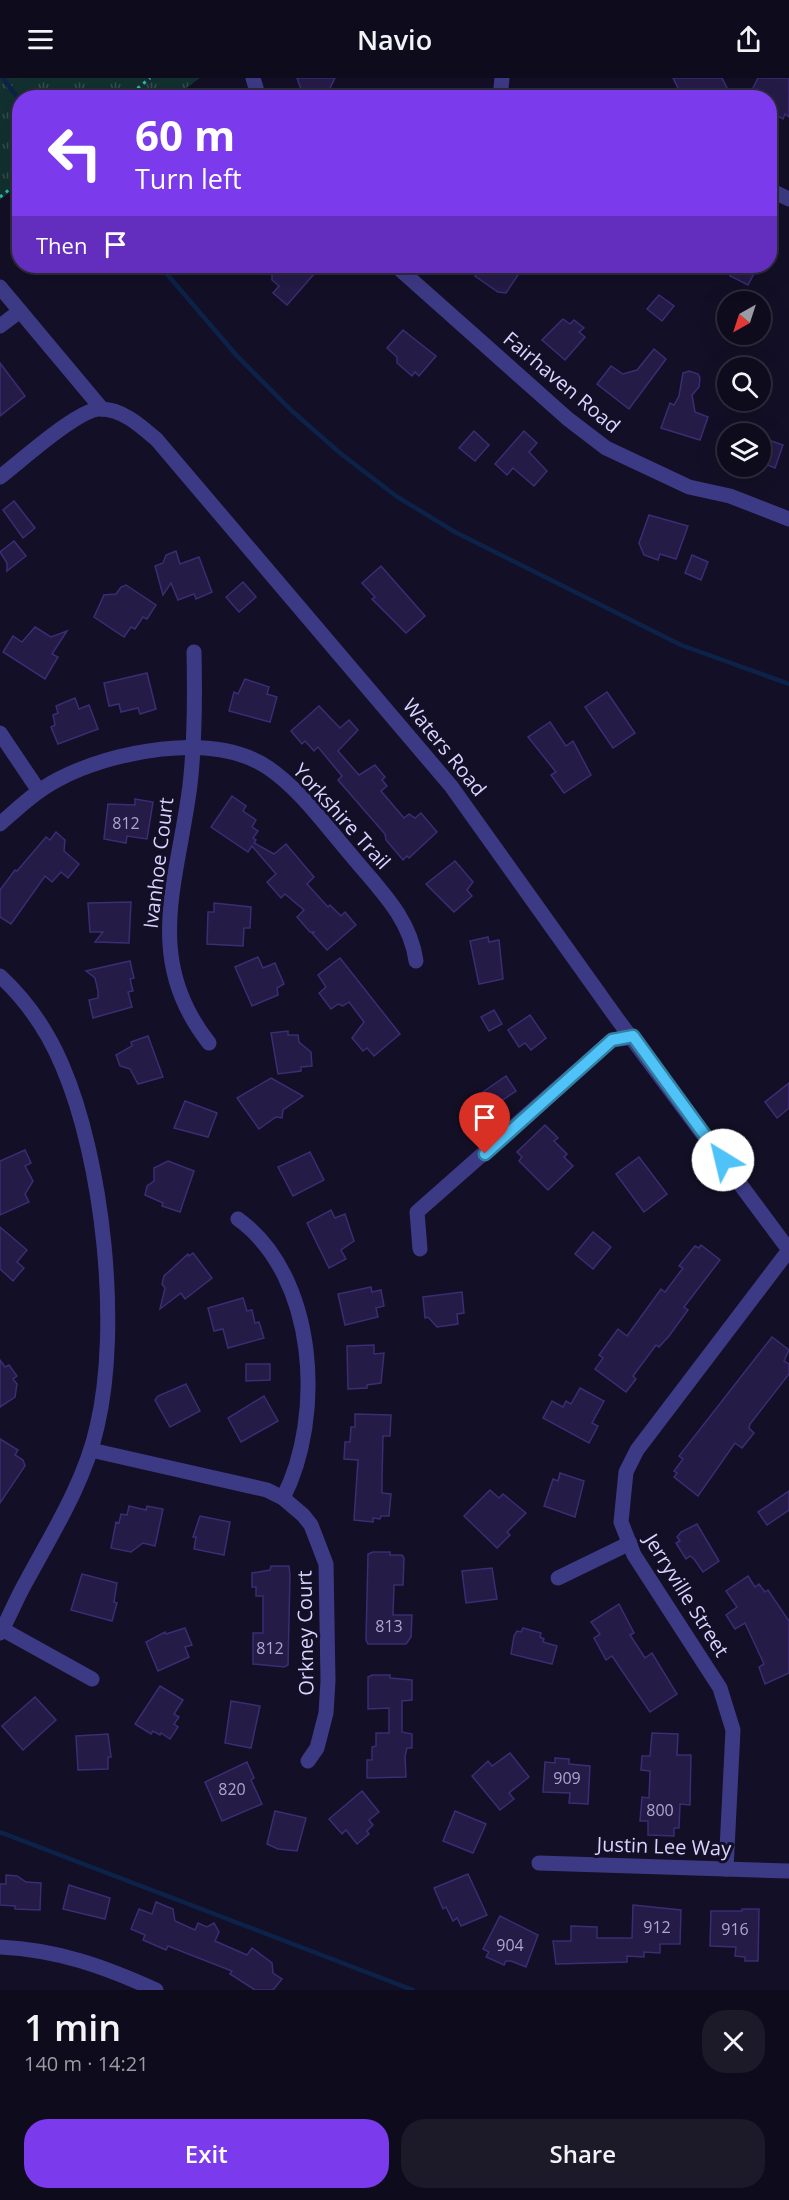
<!DOCTYPE html>
<html lang="en">
<head>
<meta charset="utf-8">
<style>
	:root { --surface:#0e0b1c; --page:#1c1929; --text:#f1f3f6; --muted:#9b9ba3; --line:#2e2b3b; --accent:#7c3aed }
	body { margin:0; font-family:"Open Sans",sans-serif; background:var(--page); color:var(--text); height:100vh; display:flex; flex-direction:column; font-size:22px; white-space:nowrap }
	* { box-sizing:border-box; margin:0 }
	p { font-size:20px; color:var(--muted) }
	.icon { flex:none; width:33px; height:33px; fill:none; stroke:currentColor; stroke-width:2; stroke-linecap:round; stroke-linejoin:round }
	.map { position:relative; height:1912px; overflow:hidden }
	.drawer { display:flex; flex-direction:column; background:var(--surface); flex:1 }
	.drawer>* { flex:none }
	.banner { position:absolute; left:12px; top:12px; width:765px; height:183px; border-radius:24px; box-shadow:0 6px 24px #0002,0 0 0 2px var(--line); background:#7c3aed; color:#fff; overflow:hidden }
	.needle { width:39px; rotate:219deg }
	.controls { position:absolute; left:717px; top:213px; display:grid; gap:12px }
	.controls a { display:grid; place-items:center; width:54px; height:54px; border-radius:50%; background:var(--surface); box-shadow:0 6px 24px #0002,0 0 0 2px var(--line); font-size:30px }
	.pin { position:absolute; display:grid; place-items:center; width:51px; height:51px; color:#fff; margin:-62px -26px; border-radius:50% 50% 50% 0; rotate:-45deg; box-shadow:0 0 6px #0007 }
	.pin .icon { rotate:45deg }
	.me { position:absolute; width:66px; margin:-33px; rotate:324deg; stroke-linejoin:round; filter:drop-shadow(0 0 4px #0008) }
	.turn { display:flex; align-items:center; gap:21px; height:126px; padding:0 24px; font-size:27px }
	.turn .icon { width:78px; height:78px; stroke-width:2.5 }
	.turn b { display:block; font-size:42px; line-height:51px }
	.then { display:flex; align-items:center; height:57px; padding:0 24px; background:#0003; gap:12px; font-size:22px }
	.round { display:grid; place-items:center; flex:none; width:63px; height:63px; border-radius:24px; background:var(--page) }
	.headline { display:flex; align-items:center; justify-content:space-between; height:102px; padding:0 24px }
	h1 { font-size:36px; font-weight:600; line-height:45px }
	.action { display:flex; gap:12px; margin-top:auto; padding:12px 24px }
	.action a { flex:1; height:69px; border-radius:24px; background:var(--accent); color:#fff; font-size:24px; font-weight:600; line-height:69px; text-align:center }
	.action a+a { background:var(--page); color:var(--text) }
	header { display:flex; justify-content:space-between; align-items:center; height:78px; padding:0 24px; background:var(--surface); font-size:27px; font-weight:600 }
	.map>svg:first-child { display:block }
</style>
</head>
<body>
<header><svg class="icon" aria-label="menu" viewBox="0 0 24 24"><path d="M4 6h16M4 12h16M4 18h16"/></svg>Navio<svg class="icon" aria-label="share" viewBox="0 0 24 24"><path d="M12 15V3M7 8l5-5 5 5M5 13v7h14v-7"/></svg></header>
<div class="map">
<svg width="789" height="1912" viewBox="0 0 789 1912">
	<defs>
		<pattern id="park-tufts" width="24" height="20" patternUnits="userSpaceOnUse" patternTransform="scale(1.5)"><rect width="24" height="20" fill="#12302f"/><path d="M3 7l-1-3M5 7V3M7 7l1-3M15 17l-1-3M17 17v-4M19 17l1-3" fill="none" stroke="#344d4e"/></pattern>
	</defs>
	<rect width="100%" height="100%" fill="#130f26"/>
	<polygon fill="url(#park-tufts)" points="0,0 200,0 174,19 20,20 19,107 0,122"/>
	<g fill="none" stroke-linecap="round" stroke-linejoin="round">
		<g stroke="#0c2248" stroke-width="4.5">
			<polyline points="3,0 20,23"/>
			<polyline points="160,188 237,278 291,332 340,375 396,418 455,454 681,567 789,606"/>
			<polyline points="0,1754 413,1912"/>
		</g>
	</g>
	<g fill="#241b47" stroke="#3b2d73" stroke-width="1.5">
		<polygon points="297,0 335,0 325,20 304,20"/>
		<polygon points="673,0 722,0 728,12 712,20 683,20"/>
		<polygon points="758,0 789,0 789,39 785,36 783,41 770,34 770,20 748,20"/>
		<polygon points="272,188 321,188 287,227 273,215 279,208 272,202"/>
		<polygon points="483,188 505,188 518,197 506,215 498,214 475,198"/>
		<polygon points="735,188 758,188 748,207 730,198"/>
		<polygon points="659,217 674,228 662,243 647,231"/>
		<polygon points="563,241 570,246 574,242 584,250 579,254 585,259 565,282 542,262"/>
		<polygon points="403,252 436,278 419,298 415,294 412,298 397,285 397,279 387,270"/>
		<polygon points="654,271 666,281 629,331 597,306 611,288 623,296 637,292"/>
		<polygon points="0,285 25,318 0,338"/>
		<polygon points="689,293 698,296 700,300 699,309 692,317 695,334 708,339 700,362 661,350 670,325 674,327 679,318 683,295"/>
		<polygon points="474,353 489,367 475,383 459,370"/>
		<polygon points="524,353 537,365 529,374 547,393 534,408 513,390 507,397 495,386"/>
		<polygon points="760,359 783,367 775,390 760,384"/>
		<polygon points="14,423 35,450 23,460 3,432"/>
		<polygon points="649,437 688,448 676,481 660,476 658,482 644,477 639,465"/>
		<polygon points="14,463 26,478 7,493 7,485 0,474"/>
		<polygon points="176,473 180,486 199,479 212,514 196,521 194,516 178,522 171,505 163,517 155,488 163,485 166,477"/>
		<polygon points="692,477 708,484 701,502 685,495"/>
		<polygon points="381,488 425,538 406,555 372,521 375,519 362,505"/>
		<polygon points="243,504 256,519 239,534 226,519"/>
		<polygon points="126,507 156,527 147,541 143,539 135,551 131,549 124,559 94,539 104,517 116,516 121,509"/>
		<polygon points="35,549 51,559 67,553 52,576 58,579 45,601 3,574 13,558 22,564"/>
		<polygon points="147,595 156,631 140,636 138,630 121,634 119,626 109,628 104,605"/>
		<polygon points="245,601 269,609 267,616 277,619 270,644 229,633 234,614 238,616"/>
		<polygon points="607,614 635,655 613,670 585,629"/>
		<polygon points="75,620 79,631 89,627 98,651 58,666 51,649 55,647 53,637 58,635 56,628"/>
		<polygon points="319,628 340,650 349,642 358,652 338,673 359,697 375,687 385,699 382,702 387,708 381,713 404,740 409,736 415,740 421,735 437,754 409,780 407,778 403,782 386,762 385,756 338,702 342,698 318,669 314,673 305,663 302,666 291,653"/>
		<polygon points="550,644 566,668 573,663 591,697 564,715 551,697 556,694 528,659"/>
		<polygon points="232,718 246,728 243,733 256,742 252,749 258,753 253,760 256,762 254,765 274,776 286,766 314,799 307,806 328,829 330,827 341,838 345,834 356,847 327,872 312,855 315,854 310,854 297,839 304,832 285,816 281,820 267,804 276,796 252,768 248,774 211,749"/>
		<polygon points="135,721 153,724 147,761 127,758 126,765 104,761 108,726 135,727"/>
		<polygon points="56,754 65,762 64,773 79,786 68,800 61,794 52,804 45,798 11,846 0,839 0,812 15,792 17,793 46,759 50,762"/>
		<polygon points="455,783 473,804 467,812 472,818 454,834 426,806"/>
		<polygon points="131,824 129,865 95,864 103,854 90,854 88,825"/>
		<polygon points="214,825 251,829 250,850 244,850 243,868 207,866 208,834 214,834"/>
		<polygon points="488,859 489,864 499,862 503,901 479,906 470,863"/>
		<polygon points="258,879 263,890 275,885 284,906 277,910 278,917 252,928 235,889"/>
		<polygon points="340,880 400,956 374,978 367,970 363,973 352,960 364,944 349,924 343,928 338,926 331,931 319,915 326,909 318,897"/>
		<polygon points="130,883 134,900 130,901 133,913 128,914 132,929 93,940 89,922 98,920 98,913 95,900 86,893"/>
		<polygon points="494,932 502,946 489,953 481,939"/>
		<polygon points="530,937 546,960 531,972 525,965 519,969 508,952"/>
		<polygon points="288,953 288,957 298,957 299,964 311,974 312,988 301,989 301,993 278,996 271,955"/>
		<polygon points="148,958 163,999 138,1006 130,991 120,988 116,977 132,968 131,964"/>
		<polygon points="506,998 516,1013 494,1028 483,1014"/>
		<polygon points="271,1000 303,1018 283,1032 282,1040 276,1039 259,1051 237,1020"/>
		<polygon points="789,1005 789,1030 777,1040 765,1024"/>
		<polygon points="185,1023 217,1035 208,1059 174,1050"/>
		<polygon points="545,1047 558,1060 554,1063 567,1076 564,1079 573,1088 548,1112 519,1083 522,1079 517,1074"/>
		<polygon points="25,1072 31,1085 25,1088 33,1103 25,1116 29,1124 0,1137 0,1083"/>
		<polygon points="310,1074 324,1102 293,1118 278,1089"/>
		<polygon points="639,1079 667,1116 644,1134 616,1096"/>
		<polygon points="168,1083 194,1093 180,1134 162,1128 163,1125 145,1117 147,1108 154,1103 154,1090"/>
		<polygon points="331,1132 335,1140 345,1136 354,1163 341,1172 346,1181 329,1190 307,1145"/>
		<polygon points="0,1149 27,1172 17,1184 24,1190 13,1203 0,1191"/>
		<polygon points="593,1154 611,1169 593,1191 575,1176"/>
		<polygon points="701,1167 720,1182 684,1229 688,1232 669,1258 659,1269 656,1267 633,1298 636,1301 626,1314 595,1291 603,1280 599,1277 618,1251 627,1258 661,1211 665,1214 683,1190 679,1188 695,1168 699,1170"/>
		<polygon points="193,1175 212,1200 185,1221 181,1215 160,1231 165,1210 162,1206 164,1198 188,1176 189,1178"/>
		<polygon points="371,1209 372,1214 381,1212 384,1228 376,1230 378,1239 345,1247 338,1216"/>
		<polygon points="462,1214 464,1235 457,1236 458,1246 437,1249 428,1239 425,1240 423,1219"/>
		<polygon points="243,1220 247,1233 252,1232 255,1245 259,1244 264,1260 228,1270 223,1251 214,1253 208,1230"/>
		<polygon points="772,1259 789,1272 784,1283 789,1286 789,1296 750,1346 749,1350 754,1355 742,1370 735,1365 698,1418 674,1399 677,1395 674,1393 683,1381 679,1378"/>
		<polygon points="374,1267 374,1276 384,1275 381,1305 367,1307 367,1310 348,1311 347,1268"/>
		<polygon points="0,1282 5,1289 9,1287 17,1298 13,1301 17,1306 15,1319 0,1329"/>
		<polygon points="246,1286 270,1286 270,1302 246,1303"/>
		<polygon points="186,1306 200,1333 170,1349 155,1322 158,1318"/>
		<polygon points="580,1310 604,1323 592,1345 598,1348 589,1365 543,1340 552,1323 563,1329 566,1323 571,1326"/>
		<polygon points="264,1318 278,1343 241,1364 228,1340"/>
		<polygon points="355,1336 391,1337 390,1358 383,1358 382,1400 382,1415 391,1416 389,1438 381,1438 380,1441 373,1440 373,1444 354,1442 358,1382 344,1381 345,1364 350,1364 351,1349 355,1349"/>
		<polygon points="0,1361 18,1372 15,1377 23,1382 25,1388 0,1425"/>
		<polygon points="560,1395 584,1403 575,1439 544,1428 553,1401 558,1403"/>
		<polygon points="490,1412 499,1420 503,1416 526,1435 507,1454 510,1457 497,1470 464,1438"/>
		<polygon points="789,1413 789,1432 767,1447 758,1434"/>
		<polygon points="129,1428 146,1432 147,1428 163,1431 155,1468 143,1465 131,1474 111,1470 116,1444 119,1445 121,1436 127,1437"/>
		<polygon points="200,1438 230,1444 224,1477 194,1471 196,1459 193,1459"/>
		<polygon points="697,1446 719,1483 703,1494 694,1481 690,1478 686,1481 676,1465 680,1463 677,1459 681,1454"/>
		<polygon points="373,1474 390,1474 390,1477 402,1477 404,1480 403,1507 394,1507 393,1537 412,1537 411,1559 406,1566 368,1566 366,1562 368,1476"/>
		<polygon points="271,1488 289,1488 290,1497 288,1587 284,1589 253,1586 253,1555 263,1555 263,1518 256,1518 256,1509 252,1509 252,1495 270,1492"/>
		<polygon points="492,1490 497,1521 466,1525 462,1493"/>
		<polygon points="82,1496 117,1505 114,1524 117,1525 112,1543 71,1532"/>
		<polygon points="748,1498 755,1509 759,1506 765,1514 768,1512 789,1543 789,1595 765,1606 759,1589 764,1586 745,1545 735,1551 726,1537 737,1529 726,1513"/>
		<polygon points="619,1526 634,1555 630,1557 645,1580 652,1575 677,1616 650,1634 612,1578 606,1582 594,1560 600,1556 591,1544"/>
		<polygon points="185,1550 192,1567 185,1569 189,1579 158,1593 146,1564 165,1554 166,1556"/>
		<polygon points="523,1550 541,1555 540,1559 544,1561 543,1564 557,1568 552,1586 511,1576 514,1558 517,1553 521,1554"/>
		<polygon points="372,1597 390,1597 390,1600 412,1602 412,1622 402,1623 402,1654 412,1656 412,1670 407,1670 405,1678 406,1699 367,1700 367,1682 372,1682 372,1669 376,1668 376,1655 389,1655 389,1630 368,1631 368,1599"/>
		<polygon points="160,1608 183,1622 174,1636 179,1639 174,1646 178,1649 170,1661 161,1655 160,1657 153,1653 151,1656 135,1646"/>
		<polygon points="35,1619 56,1642 23,1672 2,1648"/>
		<polygon points="231,1623 260,1628 251,1670 225,1665"/>
		<polygon points="652,1655 678,1656 677,1677 691,1677 690,1727 680,1726 679,1750 674,1750 674,1758 648,1757 648,1743 640,1743 642,1719 649,1720 650,1693 641,1692 642,1678 650,1678"/>
		<polygon points="108,1656 111,1679 108,1679 108,1691 78,1692 76,1658"/>
		<polygon points="510,1675 529,1699 509,1715 514,1721 500,1732 472,1698 488,1683 492,1688"/>
		<polygon points="555,1680 569,1681 569,1686 590,1688 588,1726 569,1725 570,1715 543,1714 545,1684 555,1685"/>
		<polygon points="247,1684 254,1700 251,1702 262,1726 222,1743 205,1704"/>
		<polygon points="362,1713 379,1734 369,1742 373,1747 367,1753 369,1756 357,1766 346,1752 342,1756 329,1741"/>
		<polygon points="275,1733 306,1740 297,1773 278,1771 267,1766"/>
		<polygon points="455,1733 486,1746 473,1775 443,1763"/>
		<polygon points="468,1796 487,1837 461,1848 457,1840 453,1843 446,1829 443,1831 434,1810"/>
		<polygon points="6,1797 17,1798 26,1804 41,1805 40,1832 15,1831 15,1828 0,1827 0,1806 6,1806"/>
		<polygon points="69,1807 110,1820 105,1841 63,1831"/>
		<polygon points="156,1824 173,1831 175,1843 195,1852 198,1845 207,1849 214,1845 219,1854 215,1863 247,1877 252,1870 272,1885 273,1895 282,1901 273,1912 255,1912 230,1896 232,1893 168,1868 166,1872 143,1862 145,1857 131,1851 139,1831 152,1836"/>
		<polygon points="633,1827 681,1832 680,1866 660,1866 660,1875 644,1874 644,1879 627,1878 627,1884 556,1886 553,1863 571,1863 571,1848 597,1849 597,1860 632,1860"/>
		<polygon points="742,1831 759,1831 758,1883 745,1883 745,1879 735,1878 736,1869 710,1868 711,1833 742,1833"/>
		<polygon points="500,1838 538,1857 526,1889 511,1883 506,1883 504,1887 486,1879 489,1874 483,1871"/>
	</g>
	<g fill="none" stroke-linecap="round" stroke-linejoin="round">
		<g stroke="#2fb8b0" stroke-width="3" stroke-dasharray="3 4.5" stroke-linecap="butt">
			<polyline points="126,20 150,0"/>
			<polyline points="0,119 20,103"/>
		</g>
		<g stroke="#3d3a85" stroke-width="15">
			<polyline points="253,0 259,20"/>
			<polyline points="500,20 502,0"/>
			<polyline points="770,112 789,121"/>
			<polyline points="396,188 568,341 606,370 689,409 730,418 789,441"/>
			<polyline points="0,209 102,331"/>
			<polyline points="0,248 20,233"/>
			<path d="M0,399C20,384 78,331 100,331C123,331 141,348 157,362L451,708L618,942L789,1172"/>
			<path d="M194,574C195,618 195,663 190,707C178,803 142,880 209,965"/>
			<polyline points="0,655 39,713"/>
			<path d="M0,746C18,730 36,713 57,702C111,673 212,653 267,689C300,711 325,747 351,777C378,810 410,839 416,883"/>
			<path d="M0,898C26,922 48,954 62,987C103,1082 121,1248 97,1349C85,1403 53,1454 27,1502C17,1519 10,1538 0,1555"/>
			<path d="M238,1141C317,1198 325,1338 283,1420"/>
			<polyline points="420,1171 417,1134 612,962 633,959"/>
			<polyline points="91,1372 267,1412 283,1420 303,1437 311,1447 326,1486 328,1603 326,1635 317,1670 308,1683"/>
			<polyline points="558,1500 630,1465"/>
			<polyline points="2,1551 92,1601"/>
			<polyline points="539,1785 789,1793"/>
			<polyline points="726,1791 733,1652 720,1610 634,1477 621,1444 626,1394 637,1372 789,1172"/>
			<path d="M0,1869C58,1872 103,1888 156,1912"/>
		</g>
	</g>
	<g fill="none" stroke-linecap="round" stroke-linejoin="round">
		<g stroke="#337fa1" stroke-width="15">
			<polyline id="route" points="485,1076 612,962 633,958 723,1082"/>
		</g>
		<use href="#route" stroke="#4fc3f7" stroke-width="10"/>
	</g>
	<g text-anchor="middle" dominant-baseline="central" stroke-width="6" stroke-linejoin="round" paint-order="stroke">
		<g font-size="16" fill="#aca6d1">
			<text x="126" y="745">812</text>
			<text x="389" y="1548">813</text>
			<text x="270" y="1570">812</text>
			<text x="567" y="1700">909</text>
			<text x="232" y="1711">820</text>
			<text x="660" y="1732">800</text>
			<text x="657" y="1849">912</text>
			<text x="735" y="1851">916</text>
			<text x="510" y="1867">904</text>
		</g>
		<g font-size="20" fill="#d9d4ff" stroke="#130f26">
			<text transform="translate(562 304) rotate(40)">Fairhaven Road</text>
			<text transform="translate(445 669) rotate(51)">Waters Road</text>
			<text transform="translate(342 738) rotate(48)">Yorkshire Trail</text>
			<text transform="translate(158 785) rotate(-83)">Ivanhoe Court</text>
			<text transform="translate(687 1517) rotate(58)">Jerryville Street</text>
			<text transform="translate(305 1555) rotate(-91)">Orkney Court</text>
			<text transform="translate(664 1768) rotate(2)">Justin Lee Way</text>
		</g>
	</g>
</svg>
<div class="controls">
<a><svg class="needle" viewBox="-14 -14 28 28"><path d="M0-13l5 13h-10z" fill="#e53935"/><path d="M0 13l5-13h-10z" fill="#9b9ba3"/></svg></a>
<a><svg class="icon" aria-label="search" viewBox="0 0 24 24"><circle cx="10" cy="10" r="6"/><path d="M15 15l6 6"/></svg></a>
<a><svg class="icon" aria-label="layers" viewBox="0 0 24 24"><path d="M12 4l9 5-9 5-9-5zM3 14l9 5 9-5"/></svg></a>
</div>
<div class="pin" style="left:485px;top:1076px;background:#d93025"><svg class="icon" aria-label="arrive" viewBox="0 0 24 24"><path d="M6 21V4h12l-3 4 3 4H6"/></svg></div>
<svg class="me" style="left:723px;top:1082px" viewBox="-20 -20 40 40"><circle r="19" fill="#fff"/><path d="M0-13L10 11 0 6-10 11z" fill="#4fc3f7"/></svg>
<div class="banner">
<div class="turn"><svg class="icon" aria-label="left" viewBox="0 0 24 24"><path d="M17 20v-9H6M10 6l-5 5 5 5"/></svg><div><b>60 m</b>Turn left</div></div>
<div class="then">Then<svg class="icon" aria-label="arrive" viewBox="0 0 24 24"><path d="M6 21V4h12l-3 4 3 4H6"/></svg></div>
</div>
</div>
<section class="drawer">
<div class="headline"><div><h1>1 min</h1><p>140 m · 14:21</p></div><a class="round"><svg class="icon" aria-label="close" viewBox="0 0 24 24"><path d="M6 6l12 12M18 6L6 18"/></svg></a></div>
<div class="action"><a>Exit</a><a>Share</a></div>
</section>
</body>
</html>
